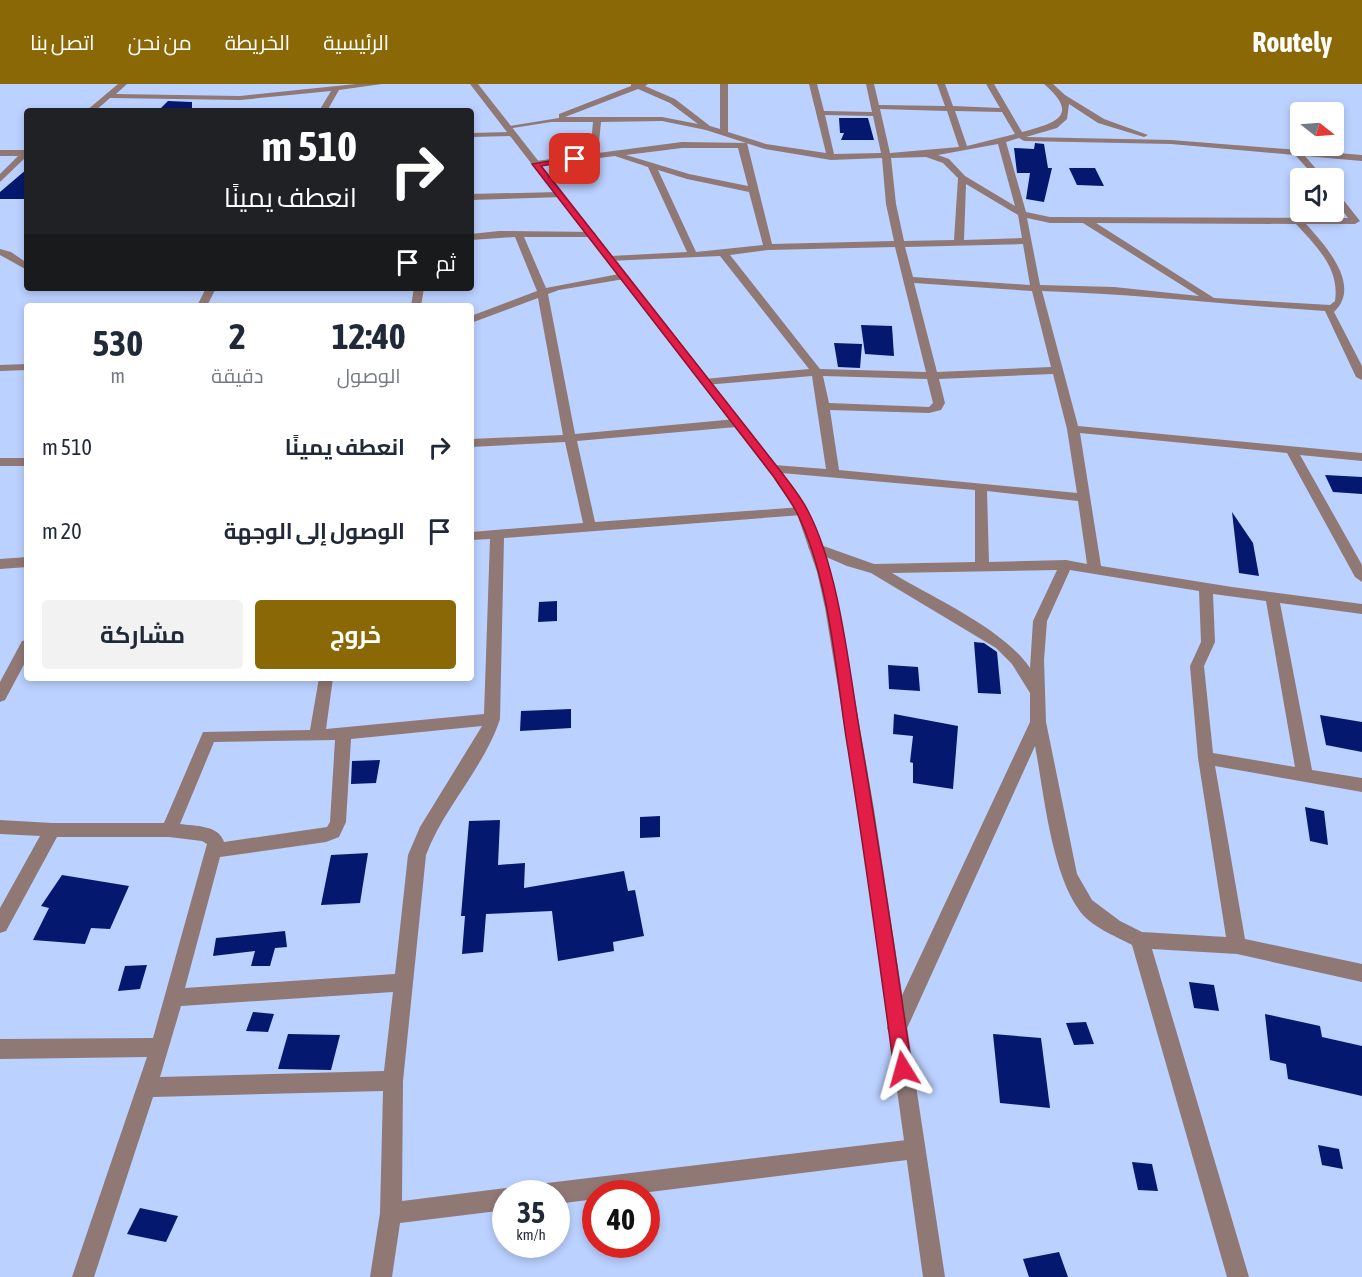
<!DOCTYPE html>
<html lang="ar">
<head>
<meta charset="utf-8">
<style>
	:root { --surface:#fff; --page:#f2f2f3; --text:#1f2937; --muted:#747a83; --accent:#8a6806 }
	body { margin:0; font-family:"Asap Condensed",Cairo,sans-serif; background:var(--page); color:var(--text); direction:rtl; height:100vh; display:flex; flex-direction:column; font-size:22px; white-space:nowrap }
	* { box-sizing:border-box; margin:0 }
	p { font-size:20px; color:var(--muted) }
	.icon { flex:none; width:33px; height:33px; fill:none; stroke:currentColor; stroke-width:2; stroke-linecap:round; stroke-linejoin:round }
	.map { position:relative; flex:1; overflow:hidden; direction:ltr }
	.sheet { position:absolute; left:24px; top:219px; width:450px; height:378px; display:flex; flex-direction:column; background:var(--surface); border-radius:6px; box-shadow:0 3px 9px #0003; direction:rtl }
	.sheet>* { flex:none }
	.hud { position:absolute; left:24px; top:24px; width:450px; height:183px; border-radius:6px; box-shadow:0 3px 9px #0003; direction:rtl; background:#202124; color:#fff; overflow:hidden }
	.needle { width:39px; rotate:107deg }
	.fabs { position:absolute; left:1290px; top:18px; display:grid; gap:12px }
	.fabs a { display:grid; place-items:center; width:54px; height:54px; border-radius:6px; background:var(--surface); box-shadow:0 3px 9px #0003; font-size:30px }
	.speed { position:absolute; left:492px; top:1096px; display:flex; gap:12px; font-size:30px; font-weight:700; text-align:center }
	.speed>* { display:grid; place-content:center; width:78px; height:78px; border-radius:50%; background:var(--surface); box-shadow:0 3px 9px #0003; line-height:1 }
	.speed small { font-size:15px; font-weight:400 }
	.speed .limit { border:9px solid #d22; background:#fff; color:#111 }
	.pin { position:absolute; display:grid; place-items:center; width:51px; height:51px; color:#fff; margin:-26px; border-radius:12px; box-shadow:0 3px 9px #0006 }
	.me { position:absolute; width:66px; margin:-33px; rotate:352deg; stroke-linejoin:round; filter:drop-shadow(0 0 4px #0008) }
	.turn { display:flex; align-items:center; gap:21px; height:126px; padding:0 18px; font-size:27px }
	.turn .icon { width:78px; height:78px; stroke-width:2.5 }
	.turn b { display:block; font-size:42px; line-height:51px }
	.then { display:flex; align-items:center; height:57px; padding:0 18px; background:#0003; gap:12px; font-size:22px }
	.eta { display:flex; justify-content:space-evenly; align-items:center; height:102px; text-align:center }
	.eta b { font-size:36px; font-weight:700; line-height:42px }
	.action { display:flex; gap:12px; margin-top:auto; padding:12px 18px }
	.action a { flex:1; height:69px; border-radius:6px; background:var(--accent); color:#fff; font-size:24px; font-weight:700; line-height:69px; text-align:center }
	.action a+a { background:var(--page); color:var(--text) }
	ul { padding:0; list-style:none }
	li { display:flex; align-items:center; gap:18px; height:84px; padding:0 18px }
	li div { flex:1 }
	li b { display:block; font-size:22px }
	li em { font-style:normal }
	header { display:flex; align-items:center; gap:36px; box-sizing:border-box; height:84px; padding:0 30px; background:var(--accent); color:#fff }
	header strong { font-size:28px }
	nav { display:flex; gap:33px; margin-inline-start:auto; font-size:21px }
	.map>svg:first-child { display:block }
</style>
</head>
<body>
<header>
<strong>Routely</strong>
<nav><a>الرئيسية</a><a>الخريطة</a><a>من نحن</a><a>اتصل بنا</a></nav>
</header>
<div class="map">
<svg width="1362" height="1193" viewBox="0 0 1362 1193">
	<rect width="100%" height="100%" fill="#bbd1ff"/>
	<g fill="#05186f">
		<polygon points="168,17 192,18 192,27 158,27"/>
		<polygon points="839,34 868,34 874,56 841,56 844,49 840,49"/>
		<polygon points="1035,59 1044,60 1048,84 1052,84 1044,118 1026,115 1030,89 1017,89 1014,64 1034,65"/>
		<polygon points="1069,84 1095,84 1104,102 1077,101"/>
		<polygon points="27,85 27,115 0,115 0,108"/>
		<polygon points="861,241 892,242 894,272 865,270"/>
		<polygon points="834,259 862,260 860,284 838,283"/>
		<polygon points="1325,391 1362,393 1362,410 1333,408"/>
		<polygon points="1232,428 1253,459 1259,492 1239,489"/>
		<polygon points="557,517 557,537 538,538 539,518"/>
		<polygon points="974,558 984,559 997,568 1001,610 978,609"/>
		<polygon points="888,581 918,583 920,607 889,605"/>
		<polygon points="571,625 571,644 520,647 521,627"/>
		<polygon points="894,630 958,642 953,705 913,699 913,679 910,678 913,652 893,650"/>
		<polygon points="1320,631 1362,638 1362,668 1326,661"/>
		<polygon points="380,676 376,699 351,700 352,677"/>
		<polygon points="1305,723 1324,727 1328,761 1310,757"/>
		<polygon points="660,732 660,753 640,754 640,733"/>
		<polygon points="500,736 498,781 525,779 524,804 624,787 628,807 635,806 644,852 613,858 614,867 558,877 552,827 486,830 483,868 462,870 465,832 461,832 469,737"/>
		<polygon points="368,769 360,819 321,821 331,771"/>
		<polygon points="62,791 129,802 110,845 91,844 85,860 33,856 49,824 41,822"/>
		<polygon points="285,847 287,863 275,864 270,882 251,882 255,867 213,872 216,854"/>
		<polygon points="147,881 140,905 118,907 125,882"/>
		<polygon points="1189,898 1214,901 1219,927 1194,924"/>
		<polygon points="253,928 274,930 268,948 246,947"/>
		<polygon points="1265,930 1320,942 1322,953 1362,962 1362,1012 1288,995 1286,980 1270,976"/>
		<polygon points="1086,938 1094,960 1074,961 1066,939"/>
		<polygon points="288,950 340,951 331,986 278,985"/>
		<polygon points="993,950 1041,954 1050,1024 1000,1019"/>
		<polygon points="1318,1061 1339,1065 1343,1085 1322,1081"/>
		<polygon points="1132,1078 1152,1080 1158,1107 1138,1106"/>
		<polygon points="140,1124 178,1132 166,1158 127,1150"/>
		<polygon points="1059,1168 1068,1193 1029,1193 1023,1175"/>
	</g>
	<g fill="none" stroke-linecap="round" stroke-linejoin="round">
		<g fill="#907875" fill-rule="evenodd">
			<polygon points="118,0 127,0 116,10 240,12 356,0 382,0 339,6 327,27 319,27 331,7 240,16 110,14 95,27 86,27"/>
			<path d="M631,0H648L645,2L675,15L710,42L720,45V0H728V48L766,60L826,69L809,0H817L824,27L872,28L866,0H874L879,21L945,22L937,0H945L953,22L1000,24L986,0H994L1022,48C1055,39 1081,32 1044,0H1053L1065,11L1104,35L1148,51L1144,53L1098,39L1069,20L1067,35L1057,44L1026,53L1171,56L1362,71V77L1305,72L1324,94H1316L1295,71L1171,60L1024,57L1019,54L1006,58L1026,128L1050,133L1348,134L1334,115V107L1337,108L1360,137L1355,140H1306C1326,162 1362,202 1334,228L1362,282V296L1356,293L1325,227C1230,221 1136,210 1042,207L1078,342L1362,369V377L1300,371L1362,481V498L1355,493L1287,369L1080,349L1101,482L1232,503L1362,520V530L1280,519L1312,686L1362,694V708L1215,682L1245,855L1362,880V898L1237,870L1152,865L1249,1193H1227L1132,861C1115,852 1090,842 1079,826C1051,787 1044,709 1035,662L904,951L897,953L890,951L887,944L890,937L1030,638V609L1012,580L996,564L871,489L847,482L810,466L808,463L815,459L874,480L975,478V406L770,388L768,385L774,381L826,385L812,292L705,301L699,298L705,295L809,285L720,172L608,177V173L611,172L687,168L648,83L615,72L533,82V78L536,77L590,70L593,38H551L507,45L503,43L559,34V30L631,2ZM638,5L670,19L698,40L662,33H565ZM880,25L947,27L959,63L890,69ZM955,27L1002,28L1015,50L967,62ZM825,31L873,32L881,69L834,70ZM662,37L706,46L765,65L831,76L882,74L886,120L894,157L772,160L747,59L682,58L598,69L601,38ZM998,60L1015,122L965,92L949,75L938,71ZM682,64H738L748,102L689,90L626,71ZM926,73L943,79L958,94L954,156L904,157L896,120L891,74ZM658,86L687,95L749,108L763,161L696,168ZM966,100L1018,131L1022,154L964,156ZM1027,134L1050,139H1083L1199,212L1114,203L1040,201ZM1096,139L1296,140C1316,162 1340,184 1335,217L1330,221L1214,214ZM1023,160L1030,201L913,193L905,163ZM895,163L926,288L820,285L730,171L768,166ZM914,199L1032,207L1051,283L937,288ZM1053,290L1067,345L1077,409L839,386L830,326L929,329L941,326L945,319L939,295ZM823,292L927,295L933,319L929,323L829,319ZM987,407L1078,417L1087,480L1066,476L989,478ZM1057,486L1033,537L1030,584C1005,546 932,513 892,489ZM1070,486L1199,507L1201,558L1190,582L1198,674L1226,853L1142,848L1120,837L1092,816L1077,790L1046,638L1044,576L1047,537ZM1213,510L1266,517L1295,683L1213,669L1204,582L1215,558Z"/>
			<polygon points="512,48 516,50 515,52 471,53 471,49"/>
			<polygon points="0,66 27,66 27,72 0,98 0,90 18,72 0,72"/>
			<polygon points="560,108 564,111 563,113 471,116 471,110"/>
			<path d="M499,147L594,148L596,150L591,153H524L546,204L624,189L629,192L624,195L559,206L548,210L575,350L736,335L742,339L736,343L577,357L595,438L802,423L808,427L802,431L504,454L500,635C484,684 444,723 426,771L403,997L402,1117L506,1104L515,1110H506V1126L400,1139L392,1193H370L380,1129L383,1007L153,1013L94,1193H72L147,973L0,975V955L153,954L207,760L202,757L169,753H57L6,847L0,849V824L40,752L0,750V736L52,739H164L203,648L310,646L319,594H333L326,645L484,630L490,455L471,456V448L583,439L565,358L471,363V355L563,351L538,214L471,239V232L537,207L515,153L471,156V150ZM482,642L420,743L408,771L395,890L185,904L220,773L326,758L339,753L346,738L351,655ZM335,656L330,738L327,743L224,758C219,741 195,742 180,740L214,658ZM393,908L384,987L160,993L181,922Z"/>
			<polygon points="0,165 11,168 27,179 27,186 0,171"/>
			<polygon points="206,204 216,204 207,222 197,222"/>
			<polygon points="414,204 424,204 421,222 411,222"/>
			<polygon points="27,280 27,286 0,287 0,281"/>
			<rect x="0" y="374" width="27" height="8"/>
			<polygon points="27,473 27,483 0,485 0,475"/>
			<polygon points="27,556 27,575 5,616 0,618 0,598 22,557"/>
			<polygon points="915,1055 922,1058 925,1065 922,1072 915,1075 634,1110 596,1110 596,1115 556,1120 556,1110 536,1110 539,1102 547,1099"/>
		</g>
		<polygon fill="#907875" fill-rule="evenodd" points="470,0 478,0 782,388 808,427 831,488 839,524 874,725 945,1193 923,1193 858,725 825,524 817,488 796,427 773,393"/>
	</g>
	<path fill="#e11d48" stroke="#92132f" stroke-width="1.5" d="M575,73L579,75L577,76L541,82L782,389C791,401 801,413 808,427C840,488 849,587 861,656C880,765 896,875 912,985L910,991L903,993L897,991L894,985C879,874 864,763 846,653C835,580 829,493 796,427C790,416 781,404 774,393L532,80Z"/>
</svg>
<div class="fabs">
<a><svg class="needle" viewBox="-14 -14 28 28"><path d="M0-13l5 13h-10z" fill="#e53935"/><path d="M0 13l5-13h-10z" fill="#747a83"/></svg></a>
<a><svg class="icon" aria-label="sound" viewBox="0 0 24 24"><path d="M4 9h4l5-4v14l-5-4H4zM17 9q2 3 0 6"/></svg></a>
</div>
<div class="speed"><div>35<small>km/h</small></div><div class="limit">40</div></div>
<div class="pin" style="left:575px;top:75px;background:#d93025"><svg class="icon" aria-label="arrive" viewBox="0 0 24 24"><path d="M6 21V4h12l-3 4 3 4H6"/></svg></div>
<svg class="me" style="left:903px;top:985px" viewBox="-20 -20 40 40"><path d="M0-17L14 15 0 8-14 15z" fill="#e11d48" stroke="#fff" stroke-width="4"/></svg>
<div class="hud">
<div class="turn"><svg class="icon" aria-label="right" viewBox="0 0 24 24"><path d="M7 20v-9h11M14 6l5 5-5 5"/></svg><div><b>510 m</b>انعطف يمينًا</div></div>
<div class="then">ثم<svg class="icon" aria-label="arrive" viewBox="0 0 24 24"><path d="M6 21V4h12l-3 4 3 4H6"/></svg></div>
</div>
<section class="sheet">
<div class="eta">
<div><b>12:40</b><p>الوصول</p></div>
<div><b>2</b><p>دقيقة</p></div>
<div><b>530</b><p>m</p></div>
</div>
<ul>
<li><svg class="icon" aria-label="right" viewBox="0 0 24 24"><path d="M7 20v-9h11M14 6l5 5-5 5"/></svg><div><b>انعطف يمينًا</b></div><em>510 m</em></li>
<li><svg class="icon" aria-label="arrive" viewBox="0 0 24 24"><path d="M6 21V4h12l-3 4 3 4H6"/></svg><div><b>الوصول إلى الوجهة</b></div><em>20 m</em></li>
</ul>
<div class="action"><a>خروج</a><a>مشاركة</a></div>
</section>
</div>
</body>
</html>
